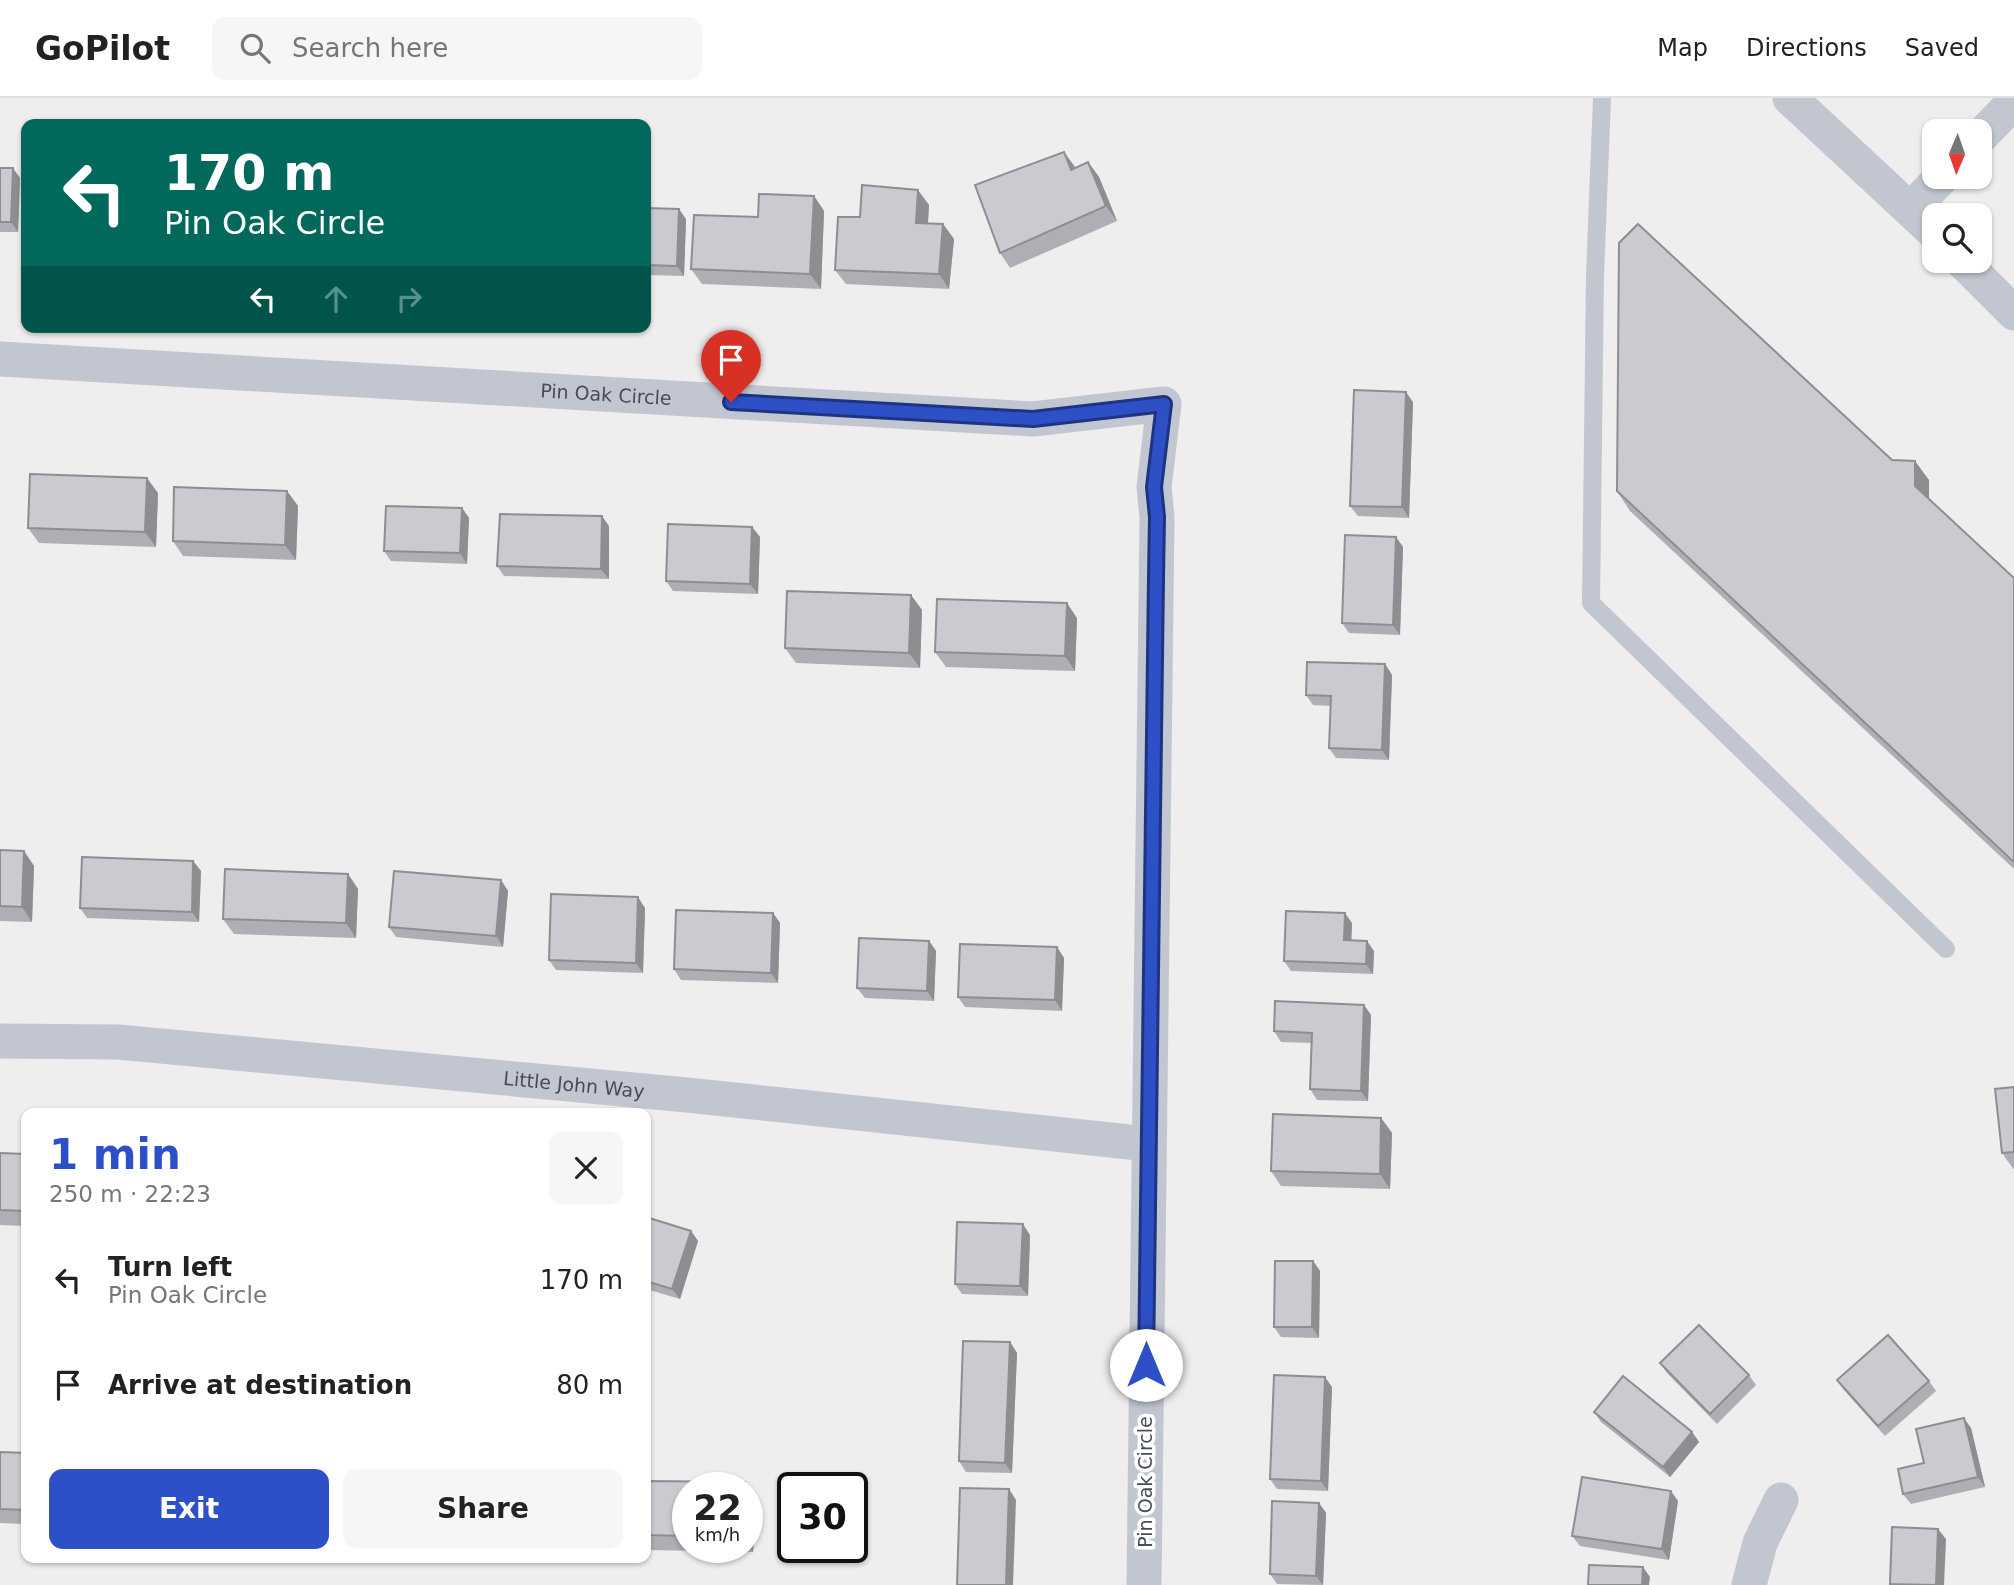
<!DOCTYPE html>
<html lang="en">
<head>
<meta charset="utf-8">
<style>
	:root { --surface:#fff; --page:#f6f6f6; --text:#222; --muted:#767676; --line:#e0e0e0; --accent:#2e50c7 }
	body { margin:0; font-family:"DejaVu Sans",sans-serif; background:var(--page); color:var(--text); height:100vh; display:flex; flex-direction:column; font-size:26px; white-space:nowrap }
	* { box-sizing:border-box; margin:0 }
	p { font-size:23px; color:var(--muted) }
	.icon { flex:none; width:38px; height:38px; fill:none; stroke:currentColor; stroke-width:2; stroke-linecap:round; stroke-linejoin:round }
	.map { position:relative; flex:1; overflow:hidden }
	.panel { position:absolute; left:21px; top:1010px; width:630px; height:455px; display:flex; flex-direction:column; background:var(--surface); border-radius:14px; box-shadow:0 2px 5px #0004 }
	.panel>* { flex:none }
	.banner { position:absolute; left:21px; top:21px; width:630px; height:214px; border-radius:14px; box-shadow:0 2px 5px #0004; background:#00695c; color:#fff; overflow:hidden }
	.needle { width:46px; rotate:182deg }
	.tools { position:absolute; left:1922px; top:21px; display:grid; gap:14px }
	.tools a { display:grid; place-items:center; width:70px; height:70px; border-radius:14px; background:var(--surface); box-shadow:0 2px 5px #0004; font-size:35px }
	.speed { position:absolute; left:672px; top:1374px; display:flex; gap:14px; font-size:35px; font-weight:700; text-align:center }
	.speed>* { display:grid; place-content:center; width:91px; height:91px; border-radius:50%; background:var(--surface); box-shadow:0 2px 5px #0004; line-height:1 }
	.speed small { font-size:18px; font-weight:400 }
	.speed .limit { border:4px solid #111; border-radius:10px; background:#fff; color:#111 }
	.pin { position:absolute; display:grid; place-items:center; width:60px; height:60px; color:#fff; margin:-72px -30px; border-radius:50% 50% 50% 0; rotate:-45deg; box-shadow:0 0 7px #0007 }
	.pin .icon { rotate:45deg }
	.me { position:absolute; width:77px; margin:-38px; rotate:0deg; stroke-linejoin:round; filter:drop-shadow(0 0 5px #0008) }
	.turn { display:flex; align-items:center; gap:24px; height:147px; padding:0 28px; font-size:32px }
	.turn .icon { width:91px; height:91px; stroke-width:2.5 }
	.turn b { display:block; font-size:49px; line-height:60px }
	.lanes { display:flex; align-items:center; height:66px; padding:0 28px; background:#0003; justify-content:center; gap:35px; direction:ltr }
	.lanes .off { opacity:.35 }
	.round { display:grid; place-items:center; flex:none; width:74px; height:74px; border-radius:14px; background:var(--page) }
	.overview { display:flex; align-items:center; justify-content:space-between; height:119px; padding:0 28px }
	h1 { font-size:42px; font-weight:800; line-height:52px; color:var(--accent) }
	.button { display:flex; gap:14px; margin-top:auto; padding:14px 28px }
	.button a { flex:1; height:80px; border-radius:14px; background:var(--accent); color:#fff; font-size:28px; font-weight:800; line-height:80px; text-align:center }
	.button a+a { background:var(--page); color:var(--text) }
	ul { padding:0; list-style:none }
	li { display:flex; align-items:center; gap:21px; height:105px; padding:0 28px }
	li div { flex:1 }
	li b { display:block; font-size:26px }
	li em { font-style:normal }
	header { display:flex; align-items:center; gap:42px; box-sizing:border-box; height:98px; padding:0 35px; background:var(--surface); border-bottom:2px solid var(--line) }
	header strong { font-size:33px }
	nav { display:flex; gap:38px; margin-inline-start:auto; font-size:24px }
	.search { width:490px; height:63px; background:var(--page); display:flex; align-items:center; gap:18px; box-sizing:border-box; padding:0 24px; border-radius:14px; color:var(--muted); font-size:26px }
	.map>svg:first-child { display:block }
</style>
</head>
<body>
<header>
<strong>GoPilot</strong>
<div class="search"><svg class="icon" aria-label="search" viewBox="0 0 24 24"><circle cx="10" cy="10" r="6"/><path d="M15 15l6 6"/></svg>Search here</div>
<nav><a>Map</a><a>Directions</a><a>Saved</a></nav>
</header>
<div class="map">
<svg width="2014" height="1487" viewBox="0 0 2014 1487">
	<rect width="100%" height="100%" fill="#efeded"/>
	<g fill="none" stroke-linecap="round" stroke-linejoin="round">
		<polyline stroke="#c1c6d0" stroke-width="18" points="1602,0 1595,177 1591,505 1946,851"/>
		<g stroke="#c1c6d0" stroke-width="35">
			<polyline points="1790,0 1934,134"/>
			<polyline points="1979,40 2014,4"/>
			<polyline points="1911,111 1942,79"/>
			<polyline points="1962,163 2014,215"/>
			<path id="s1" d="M0,261L1033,321L1164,306L1154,389L1157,419L1144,1487"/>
			<path id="s2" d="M0,943L118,944L687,997L1148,1046"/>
			<polyline points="1749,1487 1760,1445 1781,1402"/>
		</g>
	</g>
	<g fill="#aeafb4" fill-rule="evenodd">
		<polygon points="1088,64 1099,79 1117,123 1010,170 1000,155 1075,70"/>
		<polygon points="0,70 20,80 18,134 0,134"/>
		<polygon points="814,98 824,113 821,191 702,186 691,171 758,119"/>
		<polygon points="929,107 928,125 943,126 954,141 949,191 846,186 835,172 860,119"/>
		<polygon points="646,110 686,121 684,178 646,177"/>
		<polygon points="1413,304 1409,420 1358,418 1350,408"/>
		<polygon points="1892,362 1929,382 1929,401 2014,480 2014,771 1630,413 1617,393"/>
		<polygon points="287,393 298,408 296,462 183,458 173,443"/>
		<polygon points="158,395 156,449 39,445 28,430"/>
		<polygon points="462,410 469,420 467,466 391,463 384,453"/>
		<polygon points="609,428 609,481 504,478 497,468"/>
		<polygon points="752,429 760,439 758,496 673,493 666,483"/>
		<polygon points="1396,439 1403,449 1400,537 1349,535 1342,525"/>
		<polygon points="911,497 922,512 920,570 796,565 785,550"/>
		<polygon points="1077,520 1075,573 946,569 935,554"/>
		<polygon points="1385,566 1392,577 1389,662 1336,660 1329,650 1331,608 1313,607 1306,597"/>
		<polygon points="0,752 24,753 34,768 32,824 0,823"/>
		<polygon points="193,763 201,773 199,824 87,820 80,810"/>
		<polygon points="348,776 358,791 356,840 234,836 223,821"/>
		<polygon points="501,782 508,793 503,849 396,839 389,829"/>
		<polygon points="645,810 643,875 556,872 549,862"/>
		<polygon points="773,815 780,825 778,885 681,882 674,871"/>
		<polygon points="1352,825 1351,842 1374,853 1373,876 1291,873 1284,863"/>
		<polygon points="929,843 936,853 934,903 865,900 857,890"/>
		<polygon points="1057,849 1064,860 1062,913 965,909 958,899"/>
		<polygon points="1364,907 1371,917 1368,1003 1317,1002 1310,991 1311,945 1281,944 1274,933"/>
		<polygon points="2014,989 2014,1072 2002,1055"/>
		<polygon points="1381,1020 1392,1035 1390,1091 1281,1088 1271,1073"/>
		<polygon points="0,1055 26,1056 26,1128 0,1127"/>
		<polygon points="646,1119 691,1133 698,1143 680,1201 646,1191"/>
		<polygon points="1030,1137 1028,1198 962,1196 955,1186"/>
		<polygon points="1313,1163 1320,1173 1319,1240 1281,1239 1274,1229"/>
		<polygon points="1010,1244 1017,1255 1012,1375 966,1374 959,1363"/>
		<polygon points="1660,1265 1749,1277 1756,1287 1717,1326 1667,1275"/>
		<polygon points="1837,1282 1929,1283 1936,1293 1885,1338 1844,1292"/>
		<polygon points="1332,1289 1328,1393 1277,1391 1270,1381"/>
		<polygon points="1594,1314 1692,1334 1699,1344 1670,1379 1601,1324"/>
		<polygon points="1971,1330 1985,1389 1911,1406 1903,1396 1924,1365"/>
		<polygon points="0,1354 26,1355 26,1426 0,1425"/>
		<path d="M646,1383L745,1384L756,1399L753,1454L646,1452ZM688,1390H747V1449H688Z"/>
		<polygon points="1678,1403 1669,1462 1580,1448 1572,1438"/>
		<polygon points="1319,1405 1326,1415 1323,1487 1277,1486 1270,1476"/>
	</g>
	<g fill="#8d8e92">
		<polygon points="1064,54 1075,69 1082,87 1071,72"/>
		<polygon points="1088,64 1099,79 1117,123 1106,108"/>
		<polygon points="13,70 20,80 18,134 11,124"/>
		<polygon points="918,92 929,107 927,140 916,125"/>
		<polygon points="814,98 824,113 821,191 810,176"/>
		<polygon points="679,111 686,121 684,178 677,168"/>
		<polygon points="943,126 954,141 949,191 939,176"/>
		<polygon points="1406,294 1413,304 1409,420 1402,409"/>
		<polygon points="1915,363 1929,382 1929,407 1915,388"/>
		<polygon points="147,380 158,395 156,449 145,434"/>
		<polygon points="287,393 298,408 296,462 285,447"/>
		<polygon points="462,410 469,420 467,466 460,455"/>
		<polygon points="602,418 609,428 609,481 601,471"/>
		<polygon points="752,429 760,439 758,496 750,486"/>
		<polygon points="1396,439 1403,449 1400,537 1393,527"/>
		<polygon points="911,497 922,512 920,570 909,555"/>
		<polygon points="1067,505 1077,520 1075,573 1065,558"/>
		<polygon points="1385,566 1392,577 1389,662 1382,652"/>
		<polygon points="24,753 34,768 32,824 22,809"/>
		<polygon points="193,763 201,773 199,824 192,814"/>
		<polygon points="348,776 358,791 356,840 346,825"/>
		<polygon points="501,782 508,793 503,849 496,838"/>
		<polygon points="638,799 645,810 643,875 636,865"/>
		<polygon points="773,815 780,825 778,885 771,875"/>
		<polygon points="1345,815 1352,825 1351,852 1344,842"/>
		<polygon points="929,843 936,853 934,903 927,893"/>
		<polygon points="1367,843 1374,853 1373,876 1366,866"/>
		<polygon points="1057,849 1064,860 1062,913 1055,902"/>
		<polygon points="1364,907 1371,917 1368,1003 1361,993"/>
		<polygon points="1381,1020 1392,1035 1390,1091 1380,1076"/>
		<polygon points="26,1056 26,1117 24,1113"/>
		<polygon points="1023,1126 1030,1137 1028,1198 1020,1188"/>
		<polygon points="691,1133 698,1143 680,1201 672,1191"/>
		<polygon points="1313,1163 1320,1173 1319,1240 1312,1229"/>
		<polygon points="1010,1244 1017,1255 1012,1375 1005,1365"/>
		<polygon points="1325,1279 1332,1289 1328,1393 1321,1383"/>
		<polygon points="1964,1320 1971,1330 1985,1389 1978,1379"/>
		<polygon points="1692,1334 1699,1344 1670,1379 1663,1369"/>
		<polygon points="745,1384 756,1399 753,1454 747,1446 747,1390 745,1390"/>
		<polygon points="1009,1391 1016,1402 1013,1487 1006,1487"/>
		<polygon points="1671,1393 1678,1403 1669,1462 1662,1451"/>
		<polygon points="1319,1405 1326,1415 1323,1487 1316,1478"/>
		<polygon points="1938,1431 1946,1441 1944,1487 1936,1487"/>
		<polygon points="1643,1469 1650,1479 1649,1487 1642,1487"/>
	</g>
	<g fill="#cacbd1" stroke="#8d8e92" stroke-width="2">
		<polygon points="1064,54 1071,72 1088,64 1106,108 1000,155 975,87"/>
		<polygon points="0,70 13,70 11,124 0,124"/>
		<polygon points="862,87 918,92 916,125 943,126 939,176 835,172 838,119 860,119"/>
		<polygon points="759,96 814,98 810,176 691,171 694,117 758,119"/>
		<polygon points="646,110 679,111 677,168 646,167"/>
		<polygon points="1638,126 1892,362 1915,363 1915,388 2014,480 2014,764 1617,393 1619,145"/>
		<polygon points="1354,292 1406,294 1402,409 1350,408"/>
		<polygon points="30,376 147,380 145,434 28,430"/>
		<polygon points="174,389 287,393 285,447 173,443"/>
		<polygon points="386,408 462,410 460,455 384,453"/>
		<polygon points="500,416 602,418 601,471 497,468"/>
		<polygon points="668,426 752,429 750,486 666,483"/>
		<polygon points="1345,437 1396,439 1393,527 1342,525"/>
		<polygon points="787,493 911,497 909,555 785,550"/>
		<polygon points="937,501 1067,505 1065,558 935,554"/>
		<polygon points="1307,564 1385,566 1382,652 1329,650 1331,598 1306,597"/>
		<polygon points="0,752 24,753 22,809 0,808"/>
		<polygon points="82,759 193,763 192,814 80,810"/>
		<polygon points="225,771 348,776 346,825 223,821"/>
		<polygon points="394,773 501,782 496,838 389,829"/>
		<polygon points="551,796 638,799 636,865 549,862"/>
		<polygon points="676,812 773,815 771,875 674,871"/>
		<polygon points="1286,813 1345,815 1344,842 1367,843 1366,866 1284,863"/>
		<polygon points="859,840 929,843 927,893 857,890"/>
		<polygon points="960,846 1057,849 1055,902 958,899"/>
		<polygon points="1275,903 1364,907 1361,993 1310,991 1312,935 1274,933"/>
		<polygon points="2014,989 2014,1054 2002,1055 1995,991"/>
		<polygon points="1273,1016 1381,1020 1380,1076 1271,1073"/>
		<polygon points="0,1055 26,1056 24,1113 0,1112"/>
		<polygon points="646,1119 691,1133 672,1191 646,1183"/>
		<polygon points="957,1124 1023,1126 1020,1188 955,1186"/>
		<polygon points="1275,1163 1313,1163 1312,1229 1274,1229"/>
		<polygon points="1699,1227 1749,1277 1710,1316 1660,1265"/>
		<polygon points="1888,1237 1929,1283 1878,1328 1837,1282"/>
		<polygon points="963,1243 1010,1244 1005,1365 959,1363"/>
		<polygon points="1274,1277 1325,1279 1321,1383 1270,1381"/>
		<polygon points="1623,1278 1692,1334 1663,1369 1594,1314"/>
		<polygon points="1964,1320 1978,1379 1903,1396 1898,1371 1924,1365 1916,1331"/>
		<polygon points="0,1354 26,1355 26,1412 0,1411"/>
		<polygon points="1582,1379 1671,1393 1662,1451 1572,1438"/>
		<polygon points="646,1383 745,1384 745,1390 688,1390 688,1438 646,1437"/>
		<polygon points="960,1390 1009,1391 1006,1487 957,1487"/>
		<polygon points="1272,1403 1319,1405 1316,1478 1270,1476"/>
		<polygon points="1892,1429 1938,1431 1936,1487 1890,1486"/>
		<polygon points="1589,1467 1643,1469 1642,1487 1588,1487"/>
	</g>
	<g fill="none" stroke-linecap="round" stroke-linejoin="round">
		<g stroke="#1e3481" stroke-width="18">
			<polyline id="route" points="731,304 1033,321 1164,306 1154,389 1157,419 1156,480 1146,1267"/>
		</g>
		<use href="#route" stroke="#2e50c7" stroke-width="12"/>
	</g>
	<g text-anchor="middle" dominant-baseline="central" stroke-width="7" stroke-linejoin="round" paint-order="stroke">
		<g font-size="19" fill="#474c57" stroke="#fff">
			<text stroke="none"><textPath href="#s1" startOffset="607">Pin Oak Circle</textPath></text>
			<text stroke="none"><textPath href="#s2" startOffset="576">Little John Way</textPath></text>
			<text transform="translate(1145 1384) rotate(-90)">Pin Oak Circle</text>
		</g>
	</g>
</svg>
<div class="tools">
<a><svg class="needle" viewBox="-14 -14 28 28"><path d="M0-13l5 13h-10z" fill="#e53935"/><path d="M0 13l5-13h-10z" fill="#767676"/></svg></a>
<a><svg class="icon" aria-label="search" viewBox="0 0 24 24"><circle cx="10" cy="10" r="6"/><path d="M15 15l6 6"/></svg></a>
</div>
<div class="speed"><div>22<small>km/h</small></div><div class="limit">30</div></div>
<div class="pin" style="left:731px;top:304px;background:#d93025"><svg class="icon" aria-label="arrive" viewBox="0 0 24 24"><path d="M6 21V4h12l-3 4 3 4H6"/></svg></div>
<svg class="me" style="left:1146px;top:1267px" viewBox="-20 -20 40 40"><circle r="19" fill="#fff"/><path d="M0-13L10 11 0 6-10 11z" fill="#2e50c7"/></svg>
<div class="banner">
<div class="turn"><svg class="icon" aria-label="left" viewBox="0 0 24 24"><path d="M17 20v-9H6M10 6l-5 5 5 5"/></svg><div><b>170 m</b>Pin Oak Circle</div></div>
<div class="lanes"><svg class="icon" aria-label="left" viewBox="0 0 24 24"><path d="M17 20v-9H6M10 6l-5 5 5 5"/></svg><svg class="icon off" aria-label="ahead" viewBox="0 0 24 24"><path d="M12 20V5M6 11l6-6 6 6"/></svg><svg class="icon off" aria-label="right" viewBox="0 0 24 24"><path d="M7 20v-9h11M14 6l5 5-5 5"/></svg></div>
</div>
<section class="panel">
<div class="overview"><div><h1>1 min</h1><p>250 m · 22:23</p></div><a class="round"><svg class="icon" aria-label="close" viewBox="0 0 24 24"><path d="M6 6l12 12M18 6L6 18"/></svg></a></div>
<ul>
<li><svg class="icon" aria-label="left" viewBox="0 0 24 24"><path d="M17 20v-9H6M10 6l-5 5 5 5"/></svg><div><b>Turn left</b><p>Pin Oak Circle</p></div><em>170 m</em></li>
<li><svg class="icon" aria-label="arrive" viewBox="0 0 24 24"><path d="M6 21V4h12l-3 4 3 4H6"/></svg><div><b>Arrive at destination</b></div><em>80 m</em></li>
</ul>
<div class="button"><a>Exit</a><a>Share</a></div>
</section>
</div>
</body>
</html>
